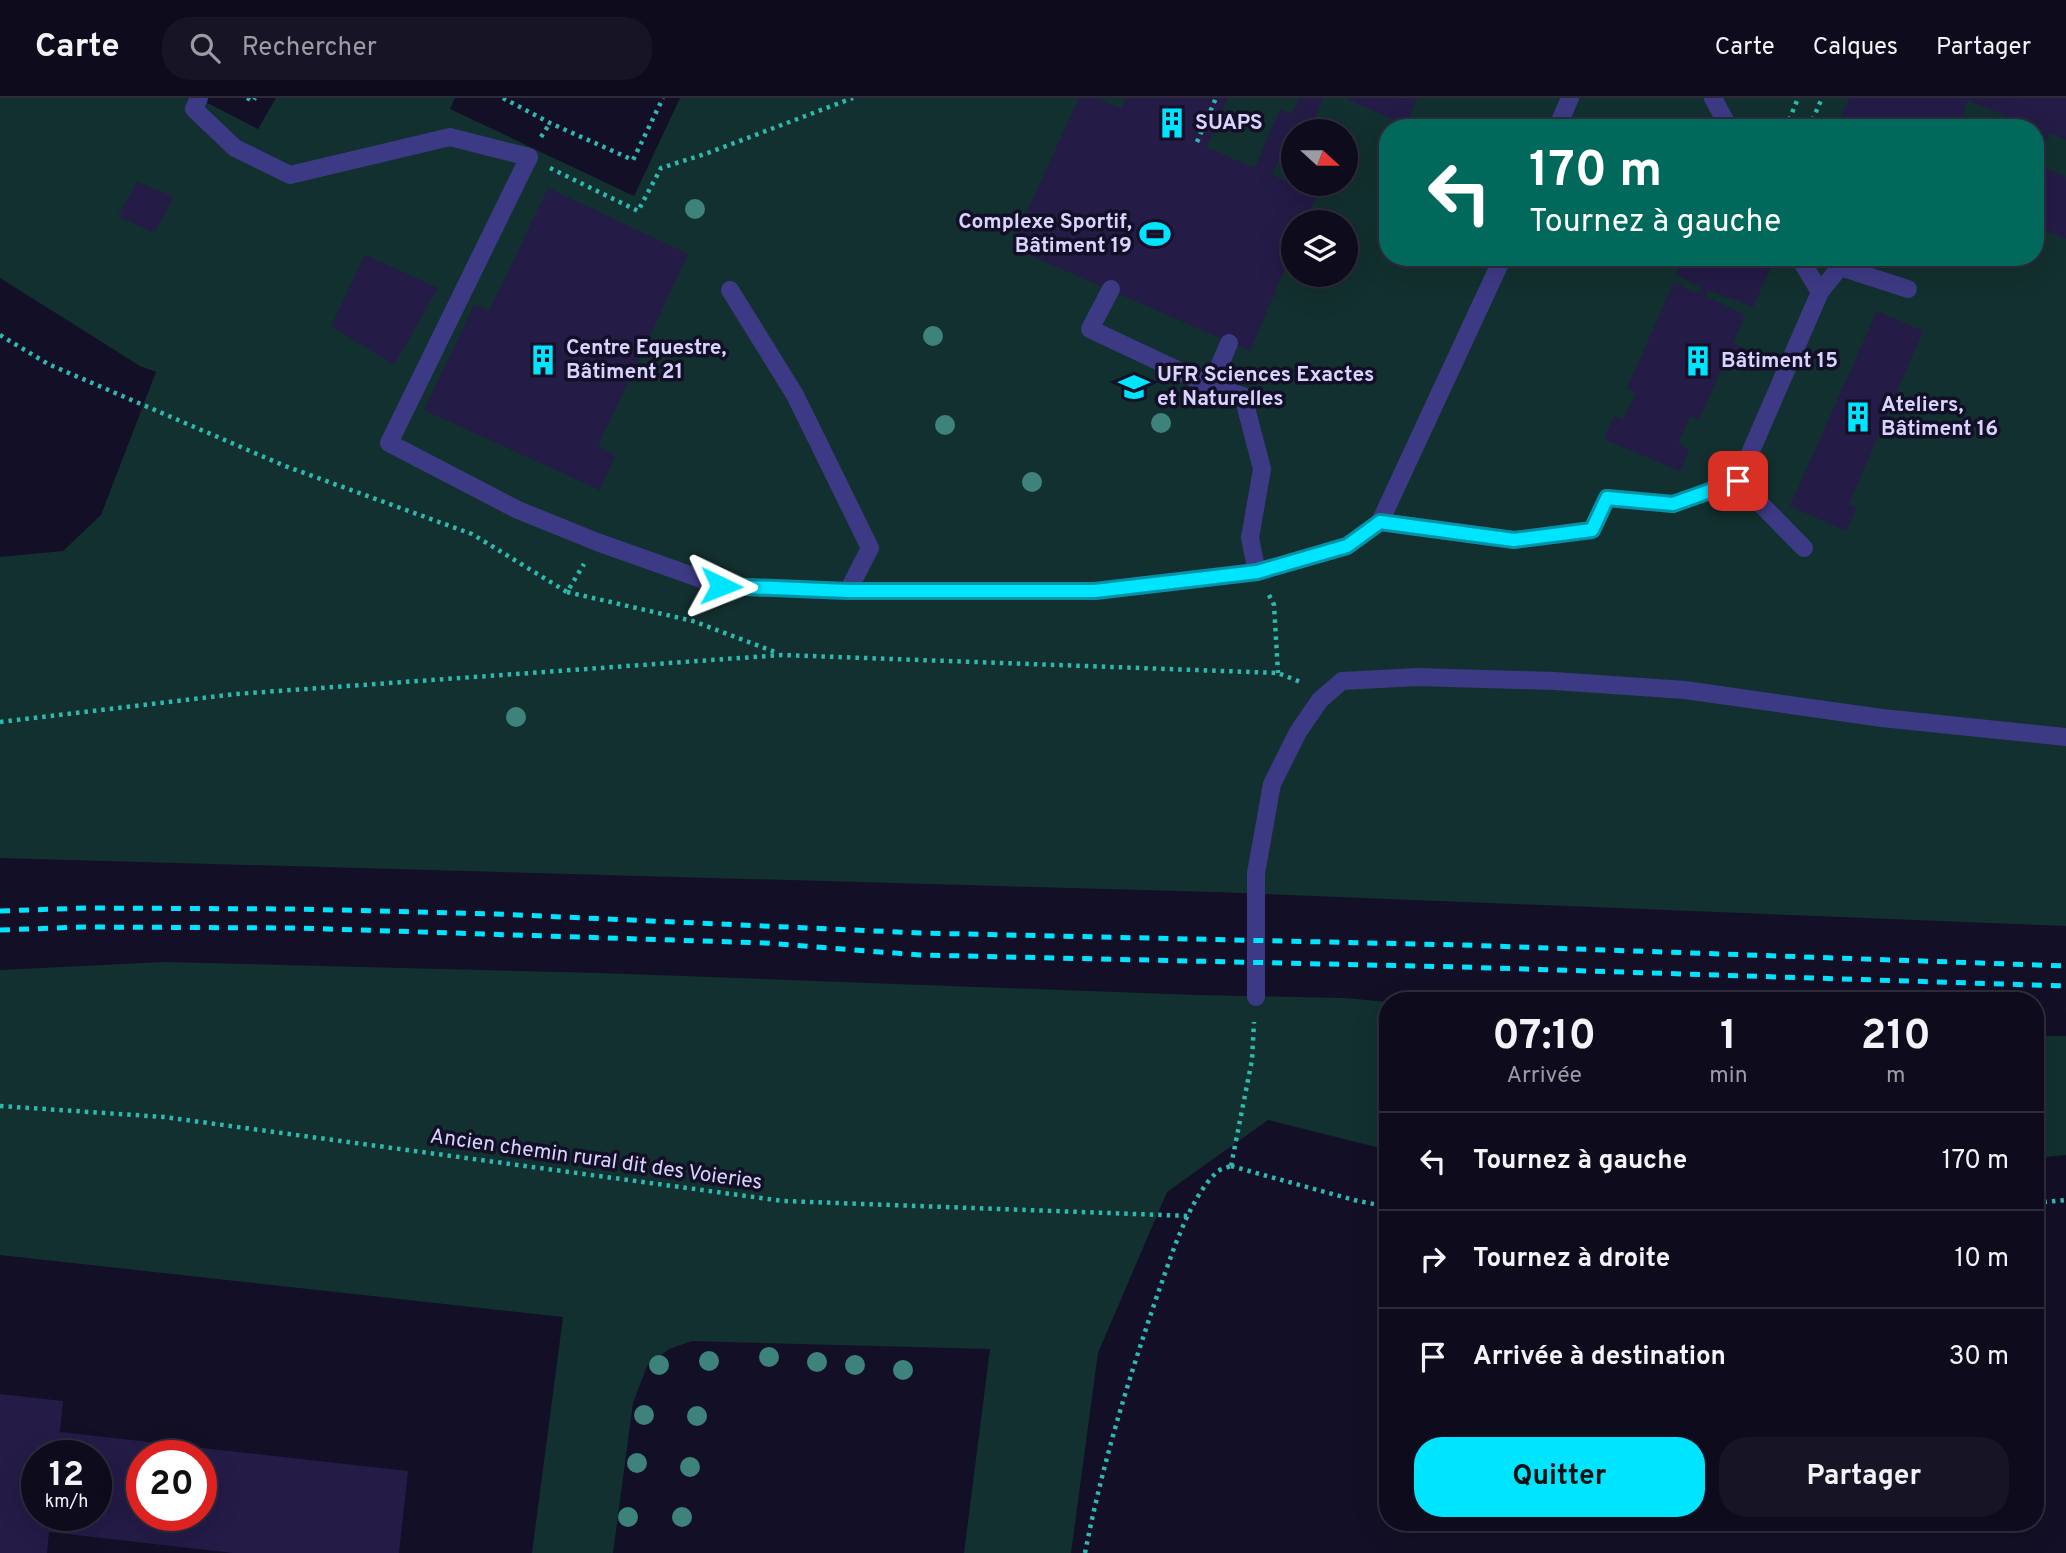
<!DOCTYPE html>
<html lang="fr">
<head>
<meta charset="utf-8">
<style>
	:root { --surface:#0e0b1c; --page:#171425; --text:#f1f3f6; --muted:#9b9ba3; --line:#2e2b3b; --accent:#00e5ff }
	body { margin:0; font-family:Overpass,sans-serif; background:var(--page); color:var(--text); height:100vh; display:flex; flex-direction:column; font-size:26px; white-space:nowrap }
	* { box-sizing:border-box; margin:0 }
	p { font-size:23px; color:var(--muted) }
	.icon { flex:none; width:38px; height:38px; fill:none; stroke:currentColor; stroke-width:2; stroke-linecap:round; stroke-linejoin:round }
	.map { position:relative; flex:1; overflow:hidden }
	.sheet { position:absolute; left:1379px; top:894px; width:665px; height:539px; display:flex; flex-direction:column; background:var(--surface); border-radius:28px; box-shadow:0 7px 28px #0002,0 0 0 2px var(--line) }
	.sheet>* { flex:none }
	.guide { position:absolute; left:1379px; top:21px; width:665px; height:147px; border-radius:28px; box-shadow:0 7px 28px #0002,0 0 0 2px var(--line); background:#00695c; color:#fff; overflow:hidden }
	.needle { width:46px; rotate:111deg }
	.fabs { position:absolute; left:1281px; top:21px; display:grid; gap:14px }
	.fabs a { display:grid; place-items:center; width:77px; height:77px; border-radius:50%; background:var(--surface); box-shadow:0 7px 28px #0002,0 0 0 2px var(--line); font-size:35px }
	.speed { position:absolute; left:21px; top:1342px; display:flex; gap:14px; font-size:35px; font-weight:700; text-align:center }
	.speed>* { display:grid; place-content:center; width:91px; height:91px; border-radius:50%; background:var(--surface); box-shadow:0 7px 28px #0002,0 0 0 2px var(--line); line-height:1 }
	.speed small { font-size:18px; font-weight:400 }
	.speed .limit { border:10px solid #d22; background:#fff; color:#111 }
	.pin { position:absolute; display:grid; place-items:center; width:60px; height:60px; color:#fff; margin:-30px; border-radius:14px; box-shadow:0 4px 10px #0006 }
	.me { position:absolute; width:77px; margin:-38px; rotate:92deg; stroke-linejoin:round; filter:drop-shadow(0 0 5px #0008) }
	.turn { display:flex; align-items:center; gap:24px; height:147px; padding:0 35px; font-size:32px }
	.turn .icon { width:91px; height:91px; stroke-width:2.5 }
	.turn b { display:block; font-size:49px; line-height:60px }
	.eta { display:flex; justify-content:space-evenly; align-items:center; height:119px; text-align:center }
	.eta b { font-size:42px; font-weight:700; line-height:49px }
	.cta { display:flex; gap:14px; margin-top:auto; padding:14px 35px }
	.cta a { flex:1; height:80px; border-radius:28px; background:var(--accent); color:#111; font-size:28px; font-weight:700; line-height:80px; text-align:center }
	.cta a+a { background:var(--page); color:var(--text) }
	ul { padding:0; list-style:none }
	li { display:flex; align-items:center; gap:21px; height:98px; padding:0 35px; border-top:2px solid var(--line) }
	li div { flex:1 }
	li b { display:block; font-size:26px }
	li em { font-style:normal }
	header { display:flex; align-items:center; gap:42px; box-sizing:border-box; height:98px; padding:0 35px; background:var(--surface); border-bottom:2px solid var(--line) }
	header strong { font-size:33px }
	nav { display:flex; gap:38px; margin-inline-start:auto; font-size:24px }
	.search { width:490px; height:63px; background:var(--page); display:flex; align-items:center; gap:18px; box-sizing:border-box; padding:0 24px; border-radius:28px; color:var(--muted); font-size:26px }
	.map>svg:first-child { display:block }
</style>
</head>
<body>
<header>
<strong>Carte</strong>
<div class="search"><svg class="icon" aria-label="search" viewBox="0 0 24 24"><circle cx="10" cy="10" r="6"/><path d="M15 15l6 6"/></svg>Rechercher</div>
<nav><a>Carte</a><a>Calques</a><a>Partager</a></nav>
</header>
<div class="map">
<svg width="2066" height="1455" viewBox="0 0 2066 1455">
	<rect width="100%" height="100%" fill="#130f26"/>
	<g fill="#12302f" fill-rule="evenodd">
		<path d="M0,0H198L258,31L276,0H455L450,11L634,98L680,0H2066V828L1215,794L0,760V459L63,453L101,417L156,274L140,268L0,180ZM1388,30H2035V159H1388ZM1293,33H1346V86H1293ZM1293,124H1346V177H1293Z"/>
		<polygon points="164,864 600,875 1196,897 1345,900 1388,904 1388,1052 1268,1022 1167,1094 1098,1255 1071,1455 964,1455 990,1251 692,1243 669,1251 647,1268 633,1305 613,1455 532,1455 563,1219 0,1157 0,872"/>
		<polygon points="2035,938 2066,938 2066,1057 2035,1060"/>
	</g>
	<g fill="#241b47" fill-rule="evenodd">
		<polygon points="1079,0 1097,0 1121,11 1126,0 1228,0 1206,49 1255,70 1280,11 1292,16 1299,0 1323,0 1314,24 1326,29 1325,33 1293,33 1293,49 1286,46 1272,77 1317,97 1305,124 1293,124 1293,152 1250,253 1011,149"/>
		<polygon points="1345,0 1417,0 1406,27"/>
		<polygon points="1849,0 2066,0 2066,42 2027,26 2025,30 2012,30 2015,22 1968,2 1958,30 1837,30"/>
		<polygon points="2036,31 2049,36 2036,66 2066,79 2066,141 2035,128"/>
		<polygon points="137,84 174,99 154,135 118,118"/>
		<polygon points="548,90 688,156 598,348 615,358 600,392 424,312 474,207 489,213"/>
		<polygon points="365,157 438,190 394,267 331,228"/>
		<polygon points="1684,159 1762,159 1773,164 1753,209 1708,192 1705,198 1745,217 1733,245 1759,258 1753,274 1723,268 1699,322 1690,318 1678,345 1689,352 1680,373 1604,341 1614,318 1623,322 1636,295 1627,290 1674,184 1698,196 1701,189 1676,177"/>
		<polygon points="1877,213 1923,233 1849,406 1857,409 1846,433 1790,408"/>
		<path d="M0,1296L63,1303L60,1334L408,1373L399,1455H233L49,1434L47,1455H0ZM37,1358H96V1418H37ZM142,1358H201V1418H142Z"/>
	</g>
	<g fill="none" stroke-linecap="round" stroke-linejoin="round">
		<g stroke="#2fb8b0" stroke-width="4.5" stroke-dasharray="3.5 5" stroke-linecap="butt">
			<polyline points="247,0 253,3 255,0"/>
			<polyline points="503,0 550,25 633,62 663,0"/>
			<polyline points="1786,30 1798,0"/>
			<polyline points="1809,30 1822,0"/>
			<polyline points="541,39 550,25"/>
			<polyline points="1197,44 1216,0"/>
			<polyline points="550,70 638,113 661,70 705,56 853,0"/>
			<polyline points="0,237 48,266 285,368 472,436 567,494 584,466"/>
			<polyline points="567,494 693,523 778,555"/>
			<polyline points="1269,497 1274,507 1278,575"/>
			<polyline points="0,624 236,596 782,557 1278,575 1303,585"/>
			<polyline points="0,1008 164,1019 783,1103 1189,1118"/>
			<polyline points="1231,1068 1252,962 1254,924"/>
			<polyline points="1231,1068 1354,1102 1388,1109"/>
			<polyline points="2035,1105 2066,1102"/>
			<path d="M1085,1455C1102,1367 1128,1283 1157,1198C1170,1162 1188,1101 1217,1074C1220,1071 1226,1070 1231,1068"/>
		</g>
		<g stroke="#3d3a85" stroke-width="18">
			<polyline points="199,0 194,11 235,50 290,77 450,39 529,59 389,345 518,412 597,444 721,488 848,493 1095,493 1257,474 1347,448 1380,424 1503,159"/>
			<polyline points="1713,0 1729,30"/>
			<polyline points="1557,30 1570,0"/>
			<polyline points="1111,191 1090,231 1211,288 1229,245"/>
			<polyline points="730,192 795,297 870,450 848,493"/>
			<polyline points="1820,194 1840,169 1908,191"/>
			<polyline points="1211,288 1243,298 1262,371 1250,440 1257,474"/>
			<polyline points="1738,383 1804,450"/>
			<polyline points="1380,424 1514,442 1592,432 1607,400 1673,406 1738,383 1820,194 1799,159"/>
			<polyline points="1256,899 1256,775 1272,686 1298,634 1320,602 1342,583 1418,579 1554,583 1685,592 1882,620 2066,639"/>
		</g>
		<g stroke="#00e5ff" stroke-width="5" stroke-dasharray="10 9" stroke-linecap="butt">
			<polyline points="0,813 86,810 298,811 496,816 920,835 1462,847 2066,868"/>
			<polyline points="0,832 84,829 297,830 765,845 920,857 1461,869 2066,888"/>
		</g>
	</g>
	<g fill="#3d827b">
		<circle cx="695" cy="111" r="10"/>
		<circle cx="933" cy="238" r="10"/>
		<circle cx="1161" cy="325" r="10"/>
		<circle cx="945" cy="327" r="10"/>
		<circle cx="1032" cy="384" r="10"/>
		<circle cx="516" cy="619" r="10"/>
		<circle cx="769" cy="1259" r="10"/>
		<circle cx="709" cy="1263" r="10"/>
		<circle cx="817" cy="1264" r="10"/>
		<circle cx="659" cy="1267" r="10"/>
		<circle cx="855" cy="1267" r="10"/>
		<circle cx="903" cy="1272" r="10"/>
		<circle cx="644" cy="1317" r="10"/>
		<circle cx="697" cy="1318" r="10"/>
		<circle cx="637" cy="1365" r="10"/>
		<circle cx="690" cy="1369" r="10"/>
		<circle cx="628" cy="1419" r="10"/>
		<circle cx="682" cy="1419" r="10"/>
	</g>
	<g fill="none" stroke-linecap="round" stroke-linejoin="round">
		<g stroke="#0095a6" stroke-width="18">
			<polyline id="route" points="721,488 848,493 1095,493 1257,474 1347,448 1380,424 1514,442 1592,432 1607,400 1673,406 1738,383"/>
		</g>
		<use href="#route" stroke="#00e5ff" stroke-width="12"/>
	</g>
	<defs>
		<g id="building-bare" transform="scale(2.415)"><path d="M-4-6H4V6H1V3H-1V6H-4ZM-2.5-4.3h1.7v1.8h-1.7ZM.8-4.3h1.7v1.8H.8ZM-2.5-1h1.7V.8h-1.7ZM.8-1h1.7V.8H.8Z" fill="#00e5ff" stroke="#130f26" stroke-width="2.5" paint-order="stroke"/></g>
		<g id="stadium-bare" transform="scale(2.415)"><path d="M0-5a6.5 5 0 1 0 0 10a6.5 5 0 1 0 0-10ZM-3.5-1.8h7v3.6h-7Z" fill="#00e5ff" stroke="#130f26" stroke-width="2.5" paint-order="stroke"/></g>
		<g id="university-bare" transform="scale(2.415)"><path d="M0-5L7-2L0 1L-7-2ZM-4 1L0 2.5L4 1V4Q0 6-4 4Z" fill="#00e5ff" stroke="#130f26" stroke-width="2.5" paint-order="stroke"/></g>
	</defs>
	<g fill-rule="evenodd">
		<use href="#building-bare" x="1172" y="25"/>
		<use href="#stadium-bare" x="1155" y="136"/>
		<use href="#building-bare" x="543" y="262"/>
		<use href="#building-bare" x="1698" y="263"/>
		<use href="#university-bare" x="1134" y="289"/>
		<use href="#building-bare" x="1858" y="319"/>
	</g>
	<g text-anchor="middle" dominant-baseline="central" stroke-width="7" stroke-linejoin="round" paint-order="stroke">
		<g font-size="21" font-weight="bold" fill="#d9d4ff" stroke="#130f26" text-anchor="start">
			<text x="1195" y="25">SUAPS</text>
			<text x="1132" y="124" text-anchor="end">Complexe Sportif,<tspan x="1132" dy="24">Bâtiment 19</tspan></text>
			<text x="566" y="250">Centre Equestre,<tspan x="566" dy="24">Bâtiment 21</tspan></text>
			<text x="1721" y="263">Bâtiment 15</text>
			<text x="1157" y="277">UFR Sciences Exactes<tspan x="1157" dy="24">et Naturelles</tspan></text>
			<text x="1881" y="307">Ateliers,<tspan x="1881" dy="24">Bâtiment 16</tspan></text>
		</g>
		<g font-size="21" fill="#d9d4ff" stroke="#130f26">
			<text transform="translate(596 1062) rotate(8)">Ancien chemin rural dit des Voieries</text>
		</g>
	</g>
</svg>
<div class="fabs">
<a><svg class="needle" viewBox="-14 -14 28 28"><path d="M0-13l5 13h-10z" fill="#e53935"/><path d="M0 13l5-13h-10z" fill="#9b9ba3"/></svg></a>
<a><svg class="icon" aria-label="layers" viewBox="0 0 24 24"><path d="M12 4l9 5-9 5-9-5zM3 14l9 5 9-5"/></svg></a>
</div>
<div class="speed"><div>12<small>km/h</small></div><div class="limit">20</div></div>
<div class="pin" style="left:1738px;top:383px;background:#d93025"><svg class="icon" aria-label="arrive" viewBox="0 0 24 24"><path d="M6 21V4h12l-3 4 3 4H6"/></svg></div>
<svg class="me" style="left:721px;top:488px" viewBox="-20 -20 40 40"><path d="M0-17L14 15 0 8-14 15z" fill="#00e5ff" stroke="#fff" stroke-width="4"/></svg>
<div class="guide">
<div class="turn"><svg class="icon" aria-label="left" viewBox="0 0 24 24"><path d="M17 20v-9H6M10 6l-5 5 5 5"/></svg><div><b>170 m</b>Tournez à gauche</div></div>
</div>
<section class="sheet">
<div class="eta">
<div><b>07:10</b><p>Arrivée</p></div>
<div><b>1</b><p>min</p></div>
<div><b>210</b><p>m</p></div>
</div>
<ul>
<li><svg class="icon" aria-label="left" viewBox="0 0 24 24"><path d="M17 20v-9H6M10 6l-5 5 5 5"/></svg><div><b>Tournez à gauche</b></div><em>170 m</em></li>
<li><svg class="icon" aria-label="right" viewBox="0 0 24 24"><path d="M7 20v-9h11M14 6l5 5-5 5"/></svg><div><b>Tournez à droite</b></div><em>10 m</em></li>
<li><svg class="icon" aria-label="arrive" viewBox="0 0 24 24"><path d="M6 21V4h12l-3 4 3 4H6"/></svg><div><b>Arrivée à destination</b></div><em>30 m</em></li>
</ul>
<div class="cta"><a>Quitter</a><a>Partager</a></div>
</section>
</div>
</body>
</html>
